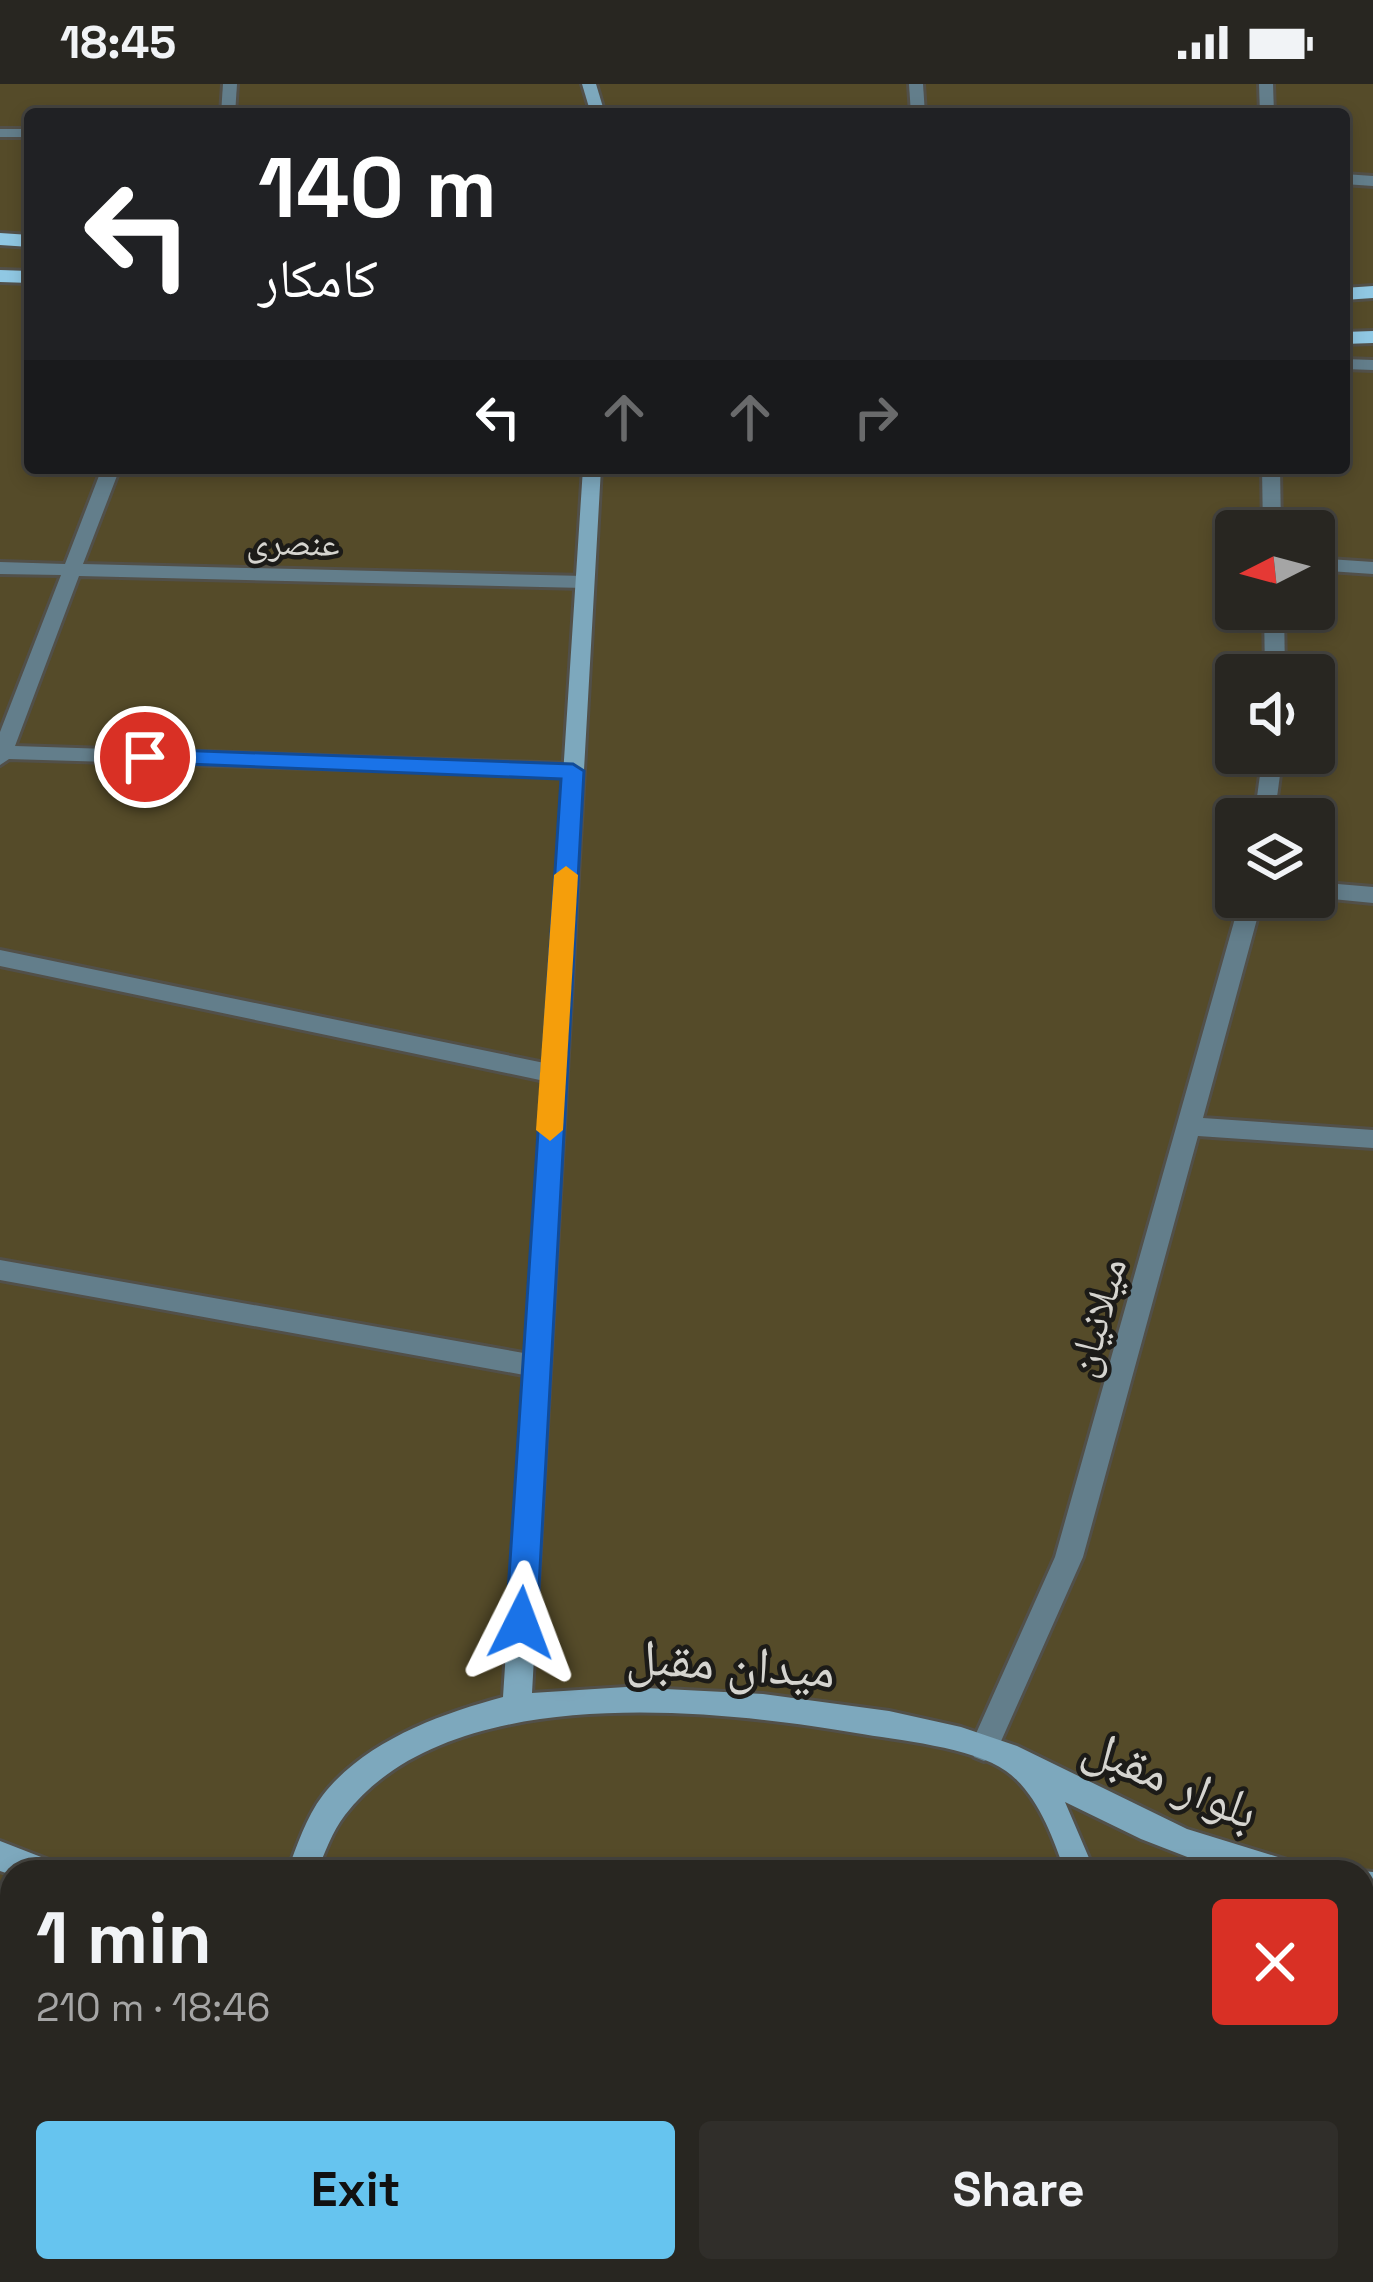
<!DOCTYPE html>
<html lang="en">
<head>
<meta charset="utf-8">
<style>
	:root { --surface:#282621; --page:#302e2a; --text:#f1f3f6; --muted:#a5a5a5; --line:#44433f; --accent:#66c4ef }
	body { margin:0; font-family:"Space Grotesk","Noto Naskh Arabic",sans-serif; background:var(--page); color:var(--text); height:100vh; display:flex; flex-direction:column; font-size:45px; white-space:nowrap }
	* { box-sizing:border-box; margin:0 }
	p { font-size:39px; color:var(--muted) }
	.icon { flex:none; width:66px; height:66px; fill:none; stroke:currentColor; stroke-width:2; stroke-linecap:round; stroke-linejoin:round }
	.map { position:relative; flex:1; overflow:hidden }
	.details { position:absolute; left:0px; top:1776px; width:1374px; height:423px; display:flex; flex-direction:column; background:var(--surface); border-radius:36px 36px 0 0; box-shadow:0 6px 18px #0003,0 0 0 3px var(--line) }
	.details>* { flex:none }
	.guide { position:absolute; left:24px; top:24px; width:1326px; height:366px; border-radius:12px; box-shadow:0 6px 18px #0003,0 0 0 3px var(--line); background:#202124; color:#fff; overflow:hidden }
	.needle { width:78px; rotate:264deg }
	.buttons { position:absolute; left:1215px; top:426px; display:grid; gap:24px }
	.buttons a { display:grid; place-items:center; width:120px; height:120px; border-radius:12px; background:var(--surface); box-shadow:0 6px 18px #0003,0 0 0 3px var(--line); font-size:60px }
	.pin { position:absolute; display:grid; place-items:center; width:102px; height:102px; color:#fff; margin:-51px; border:6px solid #fff; border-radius:50%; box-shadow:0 3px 12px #0007 }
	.me { position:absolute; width:132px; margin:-66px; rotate:3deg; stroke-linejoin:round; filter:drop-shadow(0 0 9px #0008) }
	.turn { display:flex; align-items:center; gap:42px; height:252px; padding:0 36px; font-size:54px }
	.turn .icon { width:156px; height:156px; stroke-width:2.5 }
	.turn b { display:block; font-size:84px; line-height:102px }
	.lanes { display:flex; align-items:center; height:114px; padding:0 36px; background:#0003; justify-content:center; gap:60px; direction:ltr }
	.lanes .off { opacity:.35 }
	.round { display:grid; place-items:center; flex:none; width:126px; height:126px; border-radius:12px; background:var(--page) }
	.overview { display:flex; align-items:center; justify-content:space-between; height:204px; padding:0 36px }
	h1 { font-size:72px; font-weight:600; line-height:90px }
	.action { display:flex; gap:24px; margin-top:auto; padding:24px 36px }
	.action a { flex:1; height:138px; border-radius:12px; background:var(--accent); color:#111; font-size:48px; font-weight:600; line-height:138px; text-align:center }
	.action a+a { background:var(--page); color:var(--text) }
	.status { display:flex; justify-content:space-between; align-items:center; height:84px; padding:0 60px; background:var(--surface); direction:ltr }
	.status svg { height:33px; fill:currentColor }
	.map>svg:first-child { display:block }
</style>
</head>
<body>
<div class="status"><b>18:45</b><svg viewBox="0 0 49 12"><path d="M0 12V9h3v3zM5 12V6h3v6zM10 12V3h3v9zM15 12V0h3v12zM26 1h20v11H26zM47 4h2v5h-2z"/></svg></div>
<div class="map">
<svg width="1373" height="2198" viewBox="0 0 1373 2198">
	<rect width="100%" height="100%" fill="#35332c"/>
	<path fill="#554b29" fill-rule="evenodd" d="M0,0H1373V2198H0ZM30,30H1344V384H30ZM1236,447H1314V525H1236ZM1236,591H1314V669H1236ZM1236,735H1314V813H1236ZM12,1788H1362V2187H12Z"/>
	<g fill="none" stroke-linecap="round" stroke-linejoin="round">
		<g stroke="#525049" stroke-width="6">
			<g id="minor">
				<polygon points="223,0 237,0 235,30 221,30"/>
				<polygon points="909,0 923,0 925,30 911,30"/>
				<polygon points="1259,0 1273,0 1274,30 1260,30"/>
				<rect x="0" y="45" width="30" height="8"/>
				<polygon points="1344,90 1373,92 1373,102 1344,100"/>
				<polygon points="1344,275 1373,276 1373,286 1344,285"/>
				<polygon points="102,384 120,384 83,480 585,492 594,498 585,504 79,492 15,662 573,680 583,687 580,692 9,675 0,681 0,648 61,491 0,490 0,478 65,480"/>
				<polygon points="1262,384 1280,384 1281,447 1263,447"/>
				<polygon points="1314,474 1373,478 1373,490 1314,486"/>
				<polygon points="1264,525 1284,525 1285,591 1265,591"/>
				<polygon points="1263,669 1283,669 1274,735 1254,735"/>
				<polygon points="1314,798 1373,803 1373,819 1312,813"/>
				<polygon points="1241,813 1263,813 1203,1034 1373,1046 1373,1064 1198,1052 1083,1473 994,1673 984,1677 974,1673 970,1663 1055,1473"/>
				<polygon points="0,866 554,981 566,990 554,999 0,882"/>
				<polygon points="0,1176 535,1271 544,1274 548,1282 544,1290 535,1293 0,1196"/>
			</g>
		</g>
		<g stroke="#525049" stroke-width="6">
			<g id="secondary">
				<polygon points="582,0 596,0 605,30 591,30"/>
				<path d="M583,384H601L532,1609L626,1603L763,1610L889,1627L961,1643L1017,1662L1187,1745L1294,1778L1298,1788H1226L1141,1755L1065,1718L1095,1788H1065C1053,1753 1037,1709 1006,1687C973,1663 896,1656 856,1649C709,1624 448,1597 345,1731C332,1748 325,1768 317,1788H287C297,1762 306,1733 323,1711C365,1657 440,1630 503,1613Z"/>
				<polygon points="0,1757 54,1778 58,1788 12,1788 12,1791 0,1787"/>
				<polygon points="1362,1787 1373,1788 1373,1818 1362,1817"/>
				<polygon points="1373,1897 1373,1929 1362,1930 1362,1898"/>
				<polygon points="291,2187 325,2187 320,2198 286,2198"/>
				<polygon points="485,2187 527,2187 522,2198 480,2198"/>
				<polygon points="1074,2187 1108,2187 1112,2198 1078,2198"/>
			</g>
		</g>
		<g stroke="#525049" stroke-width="6">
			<g id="primary">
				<polygon points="0,149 30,151 30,163 0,161"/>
				<polygon points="0,186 30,187 30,199 0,198"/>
				<polygon points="1373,202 1373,214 1344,216 1344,204"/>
				<polygon points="1373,247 1373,259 1344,260 1344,248"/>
			</g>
		</g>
		<use href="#minor" fill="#637e8b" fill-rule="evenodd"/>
		<use href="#secondary" fill="#7da8bd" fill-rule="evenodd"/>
		<use href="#primary" fill="#90c8e3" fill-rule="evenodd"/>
	</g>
	<polygon fill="#1a73e8" stroke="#114b97" stroke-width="3" points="145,665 573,680 584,687 537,1539 533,1550 521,1554 510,1550 506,1539 561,695 137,678 133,673"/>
	<polygon fill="#f59e0b" points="566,782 578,791 563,1046 550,1057 536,1046 554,791"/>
	<g text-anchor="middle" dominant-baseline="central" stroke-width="9" stroke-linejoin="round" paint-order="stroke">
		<g font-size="36" fill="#d5d4cf" stroke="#1c1b18">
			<text transform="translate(293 459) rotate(1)">عنصری</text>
		</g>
		<g font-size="42" fill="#d5d4cf" stroke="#1c1b18">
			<text transform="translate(1096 1233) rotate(-74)">میلانیان</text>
		</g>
		<g font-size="51" fill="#d5d4cf" stroke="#1c1b18">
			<text transform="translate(731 1579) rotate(4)">میدان مقبل</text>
			<text transform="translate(1171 1694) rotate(23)">بلوار مقبل</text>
		</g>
	</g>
</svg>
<div class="buttons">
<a><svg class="needle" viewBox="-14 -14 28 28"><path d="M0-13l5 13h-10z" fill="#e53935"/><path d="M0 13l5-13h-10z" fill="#a5a5a5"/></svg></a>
<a><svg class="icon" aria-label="sound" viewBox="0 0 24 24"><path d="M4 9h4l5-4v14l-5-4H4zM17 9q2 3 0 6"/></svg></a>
<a><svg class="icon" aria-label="layers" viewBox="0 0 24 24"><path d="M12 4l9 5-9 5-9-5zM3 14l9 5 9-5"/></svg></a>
</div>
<div class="pin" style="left:145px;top:673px;background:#d93025"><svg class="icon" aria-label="arrive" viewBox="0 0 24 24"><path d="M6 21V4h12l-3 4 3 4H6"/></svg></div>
<svg class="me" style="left:521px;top:1539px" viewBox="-20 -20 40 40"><path d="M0-17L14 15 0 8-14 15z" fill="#1a73e8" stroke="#fff" stroke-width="4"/></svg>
<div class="guide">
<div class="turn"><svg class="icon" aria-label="left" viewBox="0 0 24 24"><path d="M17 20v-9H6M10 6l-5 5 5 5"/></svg><div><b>140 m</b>کامکار</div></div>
<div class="lanes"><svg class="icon" aria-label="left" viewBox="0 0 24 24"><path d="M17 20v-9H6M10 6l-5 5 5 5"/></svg><svg class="icon off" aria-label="ahead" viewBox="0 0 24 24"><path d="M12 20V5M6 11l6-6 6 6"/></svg><svg class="icon off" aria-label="ahead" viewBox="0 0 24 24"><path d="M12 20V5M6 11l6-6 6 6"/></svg><svg class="icon off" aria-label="right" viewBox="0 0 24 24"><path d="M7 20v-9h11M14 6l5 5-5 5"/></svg></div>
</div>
<section class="details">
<div class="overview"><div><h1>1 min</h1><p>210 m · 18:46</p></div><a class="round" style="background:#d93025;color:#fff"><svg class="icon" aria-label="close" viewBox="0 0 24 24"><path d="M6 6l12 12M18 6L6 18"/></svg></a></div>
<div class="action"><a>Exit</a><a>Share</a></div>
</section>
</div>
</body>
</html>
